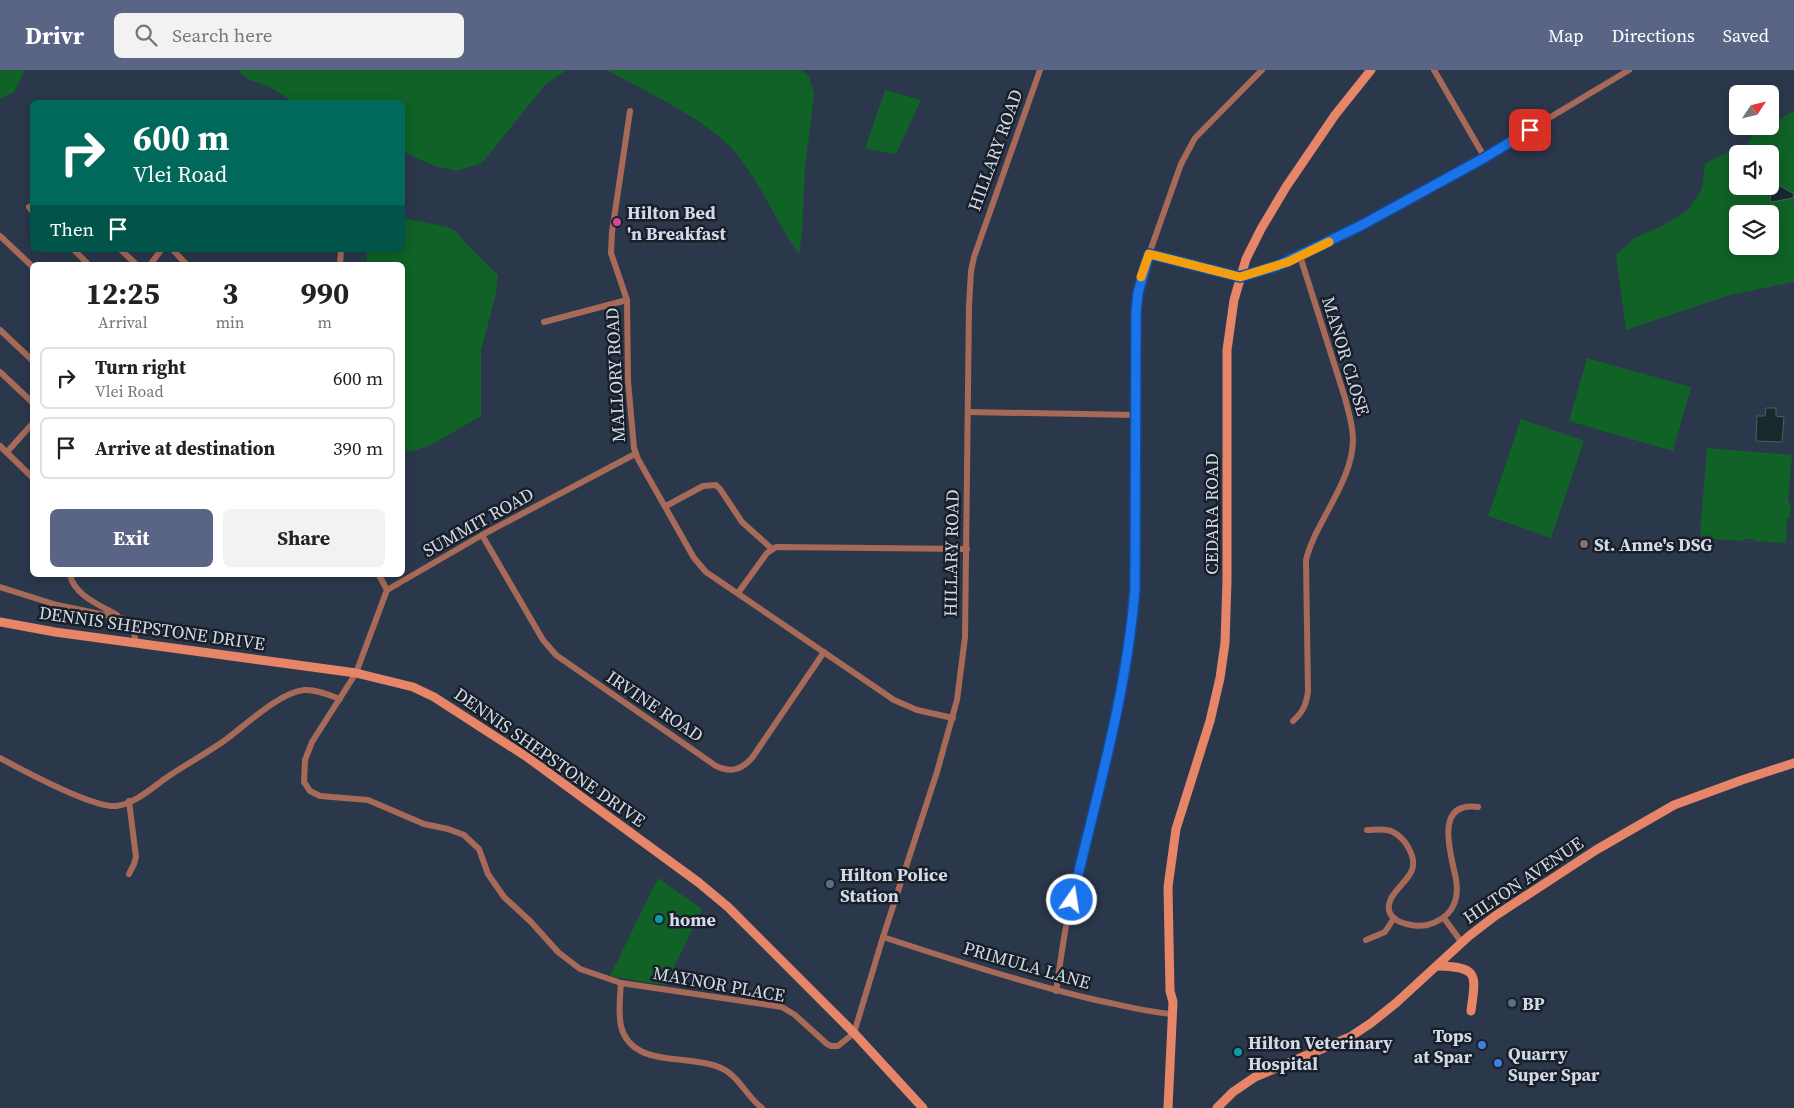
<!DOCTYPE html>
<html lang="en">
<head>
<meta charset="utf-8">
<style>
	:root { --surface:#fff; --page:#f2f2f2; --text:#222; --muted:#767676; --line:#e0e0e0; --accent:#5a6485 }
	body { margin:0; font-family:"Source Serif 4",serif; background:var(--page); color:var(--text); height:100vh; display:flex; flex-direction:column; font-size:19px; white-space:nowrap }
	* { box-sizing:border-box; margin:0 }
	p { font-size:16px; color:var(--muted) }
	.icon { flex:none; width:28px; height:28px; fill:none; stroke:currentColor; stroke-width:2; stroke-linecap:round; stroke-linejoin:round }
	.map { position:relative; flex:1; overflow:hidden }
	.sheet { position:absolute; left:30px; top:192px; width:375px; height:315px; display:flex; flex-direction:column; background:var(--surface); border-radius:8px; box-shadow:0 2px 12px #0003 }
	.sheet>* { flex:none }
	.guide { position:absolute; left:30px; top:30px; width:375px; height:152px; border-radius:8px; box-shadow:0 2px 12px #0003; background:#00695c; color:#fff; overflow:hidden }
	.needle { width:32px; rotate:55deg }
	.fabs { position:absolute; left:1729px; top:15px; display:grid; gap:10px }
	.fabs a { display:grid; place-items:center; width:50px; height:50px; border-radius:8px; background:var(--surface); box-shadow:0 2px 12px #0003; font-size:25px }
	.pin { position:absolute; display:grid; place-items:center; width:42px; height:42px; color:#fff; margin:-21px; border-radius:10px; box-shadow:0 2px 8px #0006 }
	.me { position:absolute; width:55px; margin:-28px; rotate:13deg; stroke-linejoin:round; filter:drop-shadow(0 0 4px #0008) }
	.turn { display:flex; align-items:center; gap:18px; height:105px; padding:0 20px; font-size:22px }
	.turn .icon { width:65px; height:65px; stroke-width:2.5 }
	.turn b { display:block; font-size:35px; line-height:42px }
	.then { display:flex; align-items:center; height:48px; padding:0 20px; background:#0003; gap:10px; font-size:19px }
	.eta { display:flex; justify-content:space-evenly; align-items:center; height:85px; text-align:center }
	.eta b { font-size:30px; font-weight:700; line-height:35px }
	.cta { display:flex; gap:10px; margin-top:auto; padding:10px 20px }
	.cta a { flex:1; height:58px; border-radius:8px; background:var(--accent); color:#fff; font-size:20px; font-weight:700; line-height:58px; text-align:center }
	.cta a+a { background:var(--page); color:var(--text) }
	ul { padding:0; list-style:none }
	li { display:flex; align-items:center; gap:15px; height:62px; margin:0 10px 8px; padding:0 10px; border:2px solid var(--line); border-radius:8px }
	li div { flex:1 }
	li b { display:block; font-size:19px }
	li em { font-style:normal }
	header { display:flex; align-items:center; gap:30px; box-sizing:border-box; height:70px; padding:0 25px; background:var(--accent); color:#fff }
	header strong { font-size:24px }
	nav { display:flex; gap:28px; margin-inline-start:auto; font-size:18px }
	.search { width:350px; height:45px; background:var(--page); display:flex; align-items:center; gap:12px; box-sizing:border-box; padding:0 18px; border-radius:8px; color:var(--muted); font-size:19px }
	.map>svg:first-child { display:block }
</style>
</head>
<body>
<header>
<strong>Drivr</strong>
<div class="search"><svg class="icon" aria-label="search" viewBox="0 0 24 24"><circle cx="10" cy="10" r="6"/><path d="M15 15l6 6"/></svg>Search here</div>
<nav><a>Map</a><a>Directions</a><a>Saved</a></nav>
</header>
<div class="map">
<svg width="1794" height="1038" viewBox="0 0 1794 1038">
	<rect width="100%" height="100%" fill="#2b384c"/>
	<g fill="#106227" fill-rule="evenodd">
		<polygon points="0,0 25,0 14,22 0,29"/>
		<path d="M238,0H566L545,15L482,93L457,101L434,96L409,84L403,82L402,32H291C283,25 276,20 267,16C255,11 246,11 238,0Z"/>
		<path d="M607,0H801L809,7L814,24L805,98L802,163L799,184C776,152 761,114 736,83C709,50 646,22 607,0Z"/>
		<polygon points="885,20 921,30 896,84 865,79"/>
		<path d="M1794,41V212L1730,225L1626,260L1616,185L1634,168L1662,156L1689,139L1702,118L1705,94L1721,85L1745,79C1751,68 1756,56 1770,56V54ZM1738,84H1770V116H1738ZM1738,144H1770V176H1738Z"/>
		<polygon points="403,148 448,157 456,161 461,168 498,205 496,224 481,280 481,346 429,376 411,381 402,381 402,195 366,195 367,180 402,180"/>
		<polygon points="1587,288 1691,317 1673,381 1569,351"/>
		<polygon points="1521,349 1584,371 1551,468 1488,446"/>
		<polygon points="1707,378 1792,385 1788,432 1791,433 1790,448 1787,449 1786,473 1754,471 1754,469 1745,469 1745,471 1712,469 1712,466 1700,465"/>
		<polygon points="658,808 702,839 698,848 665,915 610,906"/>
	</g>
	<g fill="#16292b" stroke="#4e5e64">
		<polygon points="1775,113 1794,124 1793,128 1772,132 1770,130 1772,116"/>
		<polygon points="1766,338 1776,338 1776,346 1784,347 1782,372 1756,371 1757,346 1765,346"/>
	</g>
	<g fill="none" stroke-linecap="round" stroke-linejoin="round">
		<g stroke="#a86a58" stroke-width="6">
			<polyline points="1434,0 1485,88"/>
			<polyline points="630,41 612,162 611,183 627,230 628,311 634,378 638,389 694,488 706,502 894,630 917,640 953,648"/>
			<polyline points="29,137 32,141"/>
			<polyline points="0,166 32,196"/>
			<polyline points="74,180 89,195"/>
			<polyline points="121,180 137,195"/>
			<polyline points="173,180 187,195"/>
			<polyline points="1149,184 1240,207 1277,197 1360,156 1454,105 1629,0"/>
			<polyline points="150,195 161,180"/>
			<polyline points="340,195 341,180"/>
			<polyline points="544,252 627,230"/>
			<polyline points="0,260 32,290"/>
			<polyline points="0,302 32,332"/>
			<polyline points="968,342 1136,345"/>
			<polyline points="0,376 32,407"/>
			<polyline points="7,382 32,354"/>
			<polyline points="635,384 482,465 387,520 356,603 312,672 305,690 304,712 310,721 320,726 368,730 424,754 448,759 464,765 479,779 488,804 504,827 531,852 558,882 580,899 621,913 782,937 795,945 827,974 831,976 838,976 854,963 883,867 937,702 957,630 965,567 969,236 971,201 974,187 1040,0"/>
			<polyline points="666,436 703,416 716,415 720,419 742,452 772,479"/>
			<path d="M482,465L543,570L556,585L716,696C731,703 741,700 752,688L824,582"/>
			<path d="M70,505C75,526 100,535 117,545"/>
			<polyline points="379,505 387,520"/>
			<path d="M0,517L57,535L124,549C134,554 135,562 135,573"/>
			<polyline points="738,523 767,483 776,477 967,479"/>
			<path d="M1293,651C1303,642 1306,635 1308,622L1306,490C1316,450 1353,412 1353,369C1353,355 1348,341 1345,328L1300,186"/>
			<path d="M0,688C24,701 92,738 116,736C134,734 152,718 166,708C185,695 205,684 224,671C245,656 278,623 304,620C316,619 329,625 340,629"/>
			<path d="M1367,760C1376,760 1385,758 1393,762C1405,768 1417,787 1412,800C1407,812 1394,820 1390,831C1382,852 1413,858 1427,855C1450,849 1460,833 1456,809C1451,784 1433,731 1478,737"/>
			<polyline points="129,804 134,794 136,787 129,731"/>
			<polyline points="1444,848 1462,873"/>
			<path d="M883,867C953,890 1024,913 1096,930C1121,935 1147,942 1172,944"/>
			<polyline points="1366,870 1385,862 1394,848"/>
			<path d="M621,913C620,927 618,943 621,956C628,985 658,988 683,990C696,992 709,992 721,998C738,1005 747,1027 762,1038"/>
			<path d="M1056,921C1060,896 1063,870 1068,846C1092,737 1126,630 1135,518V264L1138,223L1142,204L1181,94L1195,68L1262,0"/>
		</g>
		<g stroke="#e78568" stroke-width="9">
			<polyline points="0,552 55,562 356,603 413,617 434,627 527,687 698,812 728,837 854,963 923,1038"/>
			<path d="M1438,896C1479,897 1476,904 1471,941"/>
			<polyline points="1168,1038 1173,932 1170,921 1168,817 1176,759 1210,651 1220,608 1225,573 1227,510 1227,280 1234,230 1246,189 1261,159 1286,117 1335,45 1371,0"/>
			<polyline points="1217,1038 1233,1022 1255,1007 1350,967 1371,953 1396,933 1469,866 1495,846 1596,780 1674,735 1742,710 1794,693"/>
		</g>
	</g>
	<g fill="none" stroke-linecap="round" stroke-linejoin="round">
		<g stroke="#114b97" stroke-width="12">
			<path id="route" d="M1072,830C1096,727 1127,624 1135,518L1136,242L1138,223L1149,184L1240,207L1277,196L1360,156L1484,88L1530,60"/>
		</g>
		<use href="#route" stroke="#1a73e8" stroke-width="9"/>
		<polyline stroke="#f59e0b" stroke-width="9" points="1141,207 1149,184 1240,207 1288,192 1329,172"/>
	</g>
	<circle fill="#d1479c" stroke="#191f28" stroke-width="2" cx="617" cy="152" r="5"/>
	<circle fill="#8d6e63" stroke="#191f28" stroke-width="2" cx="1584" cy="474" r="5"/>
	<g fill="#5c6f8a" stroke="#191f28" stroke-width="2">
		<circle cx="830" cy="814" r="5"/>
		<circle cx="1512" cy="933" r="5"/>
	</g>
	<g fill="#0f9aa8" stroke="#191f28" stroke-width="2">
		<circle cx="659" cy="849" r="5"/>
		<circle cx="1238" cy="982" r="5"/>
	</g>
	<g fill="#3f7fe0" stroke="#191f28" stroke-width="2">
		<circle cx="1482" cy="975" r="5"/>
		<circle cx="1498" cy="993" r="5"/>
	</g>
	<g text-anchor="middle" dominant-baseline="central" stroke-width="5" stroke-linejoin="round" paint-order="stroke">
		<g font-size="18" fill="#d2dae8" stroke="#191f28">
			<text transform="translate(995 80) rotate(-70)">HILLARY ROAD</text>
			<text transform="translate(1346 286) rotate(73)">MANOR CLOSE</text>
			<text transform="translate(615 305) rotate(-93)">MALLORY ROAD</text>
			<text transform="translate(1211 444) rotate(-90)">CEDARA ROAD</text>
			<text transform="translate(478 452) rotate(-29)">SUMMIT ROAD</text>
			<text transform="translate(951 483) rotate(-89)">HILLARY ROAD</text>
			<text transform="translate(152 558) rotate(8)">DENNIS SHEPSTONE DRIVE</text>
			<text transform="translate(655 636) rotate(34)">IRVINE ROAD</text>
			<text transform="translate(550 687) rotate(35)">DENNIS SHEPSTONE DRIVE</text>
			<text transform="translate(1523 810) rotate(-34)">HILTON AVENUE</text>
			<text transform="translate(1027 895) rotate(16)">PRIMULA LANE</text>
			<text transform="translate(719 914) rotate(10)">MAYNOR PLACE</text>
		</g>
		<g font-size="18" font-weight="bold" fill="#d2dae8" stroke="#191f28" text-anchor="start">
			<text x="627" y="142">Hilton Bed<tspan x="627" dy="21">'n Breakfast</tspan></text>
			<text x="1594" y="474">St. Anne's DSG</text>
			<text x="840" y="804">Hilton Police<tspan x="840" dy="21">Station</tspan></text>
			<text x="669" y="849">home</text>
			<text x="1522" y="933">BP</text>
			<text x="1472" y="965" text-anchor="end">Tops<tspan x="1472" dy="21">at Spar</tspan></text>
			<text x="1248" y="972">Hilton Veterinary<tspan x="1248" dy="21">Hospital</tspan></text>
			<text x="1508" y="983">Quarry<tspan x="1508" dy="21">Super Spar</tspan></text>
		</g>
	</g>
</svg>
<div class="fabs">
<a><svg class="needle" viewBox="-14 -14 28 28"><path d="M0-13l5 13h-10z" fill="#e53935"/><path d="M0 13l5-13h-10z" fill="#767676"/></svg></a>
<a><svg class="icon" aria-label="sound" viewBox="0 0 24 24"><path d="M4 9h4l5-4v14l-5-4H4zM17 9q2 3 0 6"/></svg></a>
<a><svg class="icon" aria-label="layers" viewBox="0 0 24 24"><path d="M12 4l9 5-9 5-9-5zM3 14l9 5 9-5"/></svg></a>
</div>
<div class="pin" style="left:1530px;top:60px;background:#d93025"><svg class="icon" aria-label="arrive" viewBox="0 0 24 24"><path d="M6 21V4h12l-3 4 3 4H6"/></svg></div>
<svg class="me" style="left:1072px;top:830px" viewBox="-20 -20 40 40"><circle r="17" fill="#1a73e8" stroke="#fff" stroke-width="3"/><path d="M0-11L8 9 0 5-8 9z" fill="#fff"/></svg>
<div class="guide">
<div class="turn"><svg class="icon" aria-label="right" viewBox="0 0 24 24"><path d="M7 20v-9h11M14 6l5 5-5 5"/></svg><div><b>600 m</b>Vlei Road</div></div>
<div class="then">Then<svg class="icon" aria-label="arrive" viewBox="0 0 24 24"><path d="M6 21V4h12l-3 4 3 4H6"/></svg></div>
</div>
<section class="sheet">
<div class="eta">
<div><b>12:25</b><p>Arrival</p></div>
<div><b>3</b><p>min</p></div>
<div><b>990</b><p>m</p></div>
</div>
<ul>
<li><svg class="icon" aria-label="right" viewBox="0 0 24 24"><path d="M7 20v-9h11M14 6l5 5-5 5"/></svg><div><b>Turn right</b><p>Vlei Road</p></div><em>600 m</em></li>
<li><svg class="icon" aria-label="arrive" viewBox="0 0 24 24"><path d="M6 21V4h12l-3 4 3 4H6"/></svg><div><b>Arrive at destination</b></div><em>390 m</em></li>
</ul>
<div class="cta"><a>Exit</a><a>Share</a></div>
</section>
</div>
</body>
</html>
